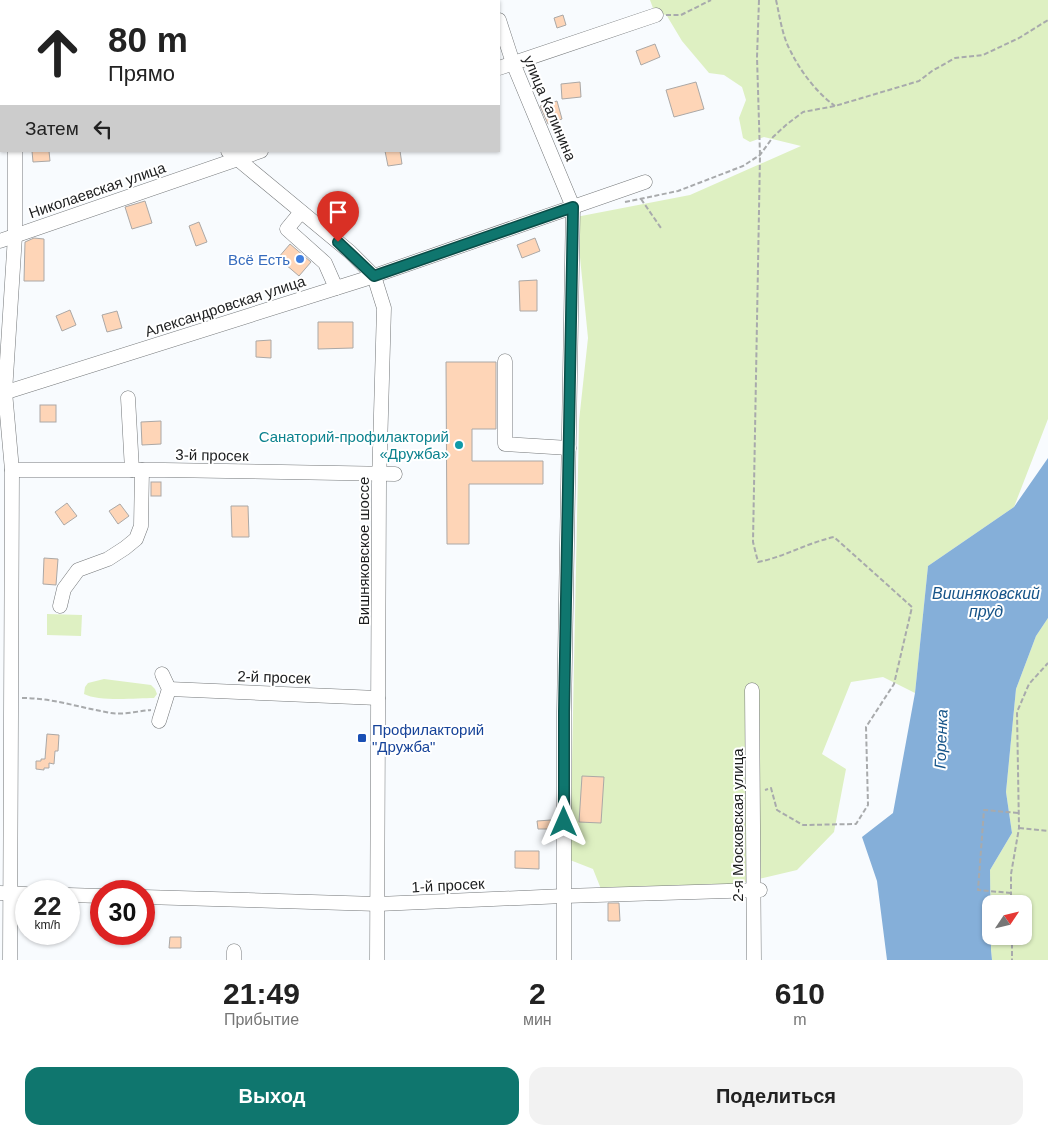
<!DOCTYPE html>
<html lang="ru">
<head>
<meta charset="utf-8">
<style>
	:root { --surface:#fff; --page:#f2f2f2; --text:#222; --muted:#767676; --accent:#0f766e }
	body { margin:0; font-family:Helvetica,sans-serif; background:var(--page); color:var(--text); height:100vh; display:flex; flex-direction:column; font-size:19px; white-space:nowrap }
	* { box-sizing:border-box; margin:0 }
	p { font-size:16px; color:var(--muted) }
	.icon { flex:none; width:28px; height:28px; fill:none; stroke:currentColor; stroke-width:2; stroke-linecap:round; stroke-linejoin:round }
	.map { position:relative; height:960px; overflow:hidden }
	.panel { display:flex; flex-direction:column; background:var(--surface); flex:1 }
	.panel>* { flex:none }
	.banner { position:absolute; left:0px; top:0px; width:500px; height:152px; box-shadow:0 1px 4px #0004; background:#fff; color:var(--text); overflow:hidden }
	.needle { width:32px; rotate:55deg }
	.tools { position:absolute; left:982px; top:895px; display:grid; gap:10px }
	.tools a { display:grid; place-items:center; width:50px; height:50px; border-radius:10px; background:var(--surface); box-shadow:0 1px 4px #0004; font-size:25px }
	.speed { position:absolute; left:15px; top:880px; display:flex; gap:10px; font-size:25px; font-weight:700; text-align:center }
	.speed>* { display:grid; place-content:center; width:65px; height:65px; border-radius:50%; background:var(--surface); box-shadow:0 1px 4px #0004; line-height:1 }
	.speed small { font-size:12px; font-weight:400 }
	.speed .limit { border:8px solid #d22; background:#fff; color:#111 }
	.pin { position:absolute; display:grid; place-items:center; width:42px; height:42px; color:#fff; margin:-51px -21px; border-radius:50% 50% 50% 0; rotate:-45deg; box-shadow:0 0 5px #0007 }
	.pin .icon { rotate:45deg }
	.me { position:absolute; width:55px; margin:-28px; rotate:0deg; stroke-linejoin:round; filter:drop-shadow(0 0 4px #0008) }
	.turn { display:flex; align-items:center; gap:18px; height:105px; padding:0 25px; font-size:22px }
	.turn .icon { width:65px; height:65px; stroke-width:2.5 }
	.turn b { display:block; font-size:35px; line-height:42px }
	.then { display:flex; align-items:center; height:48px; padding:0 25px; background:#0003; gap:10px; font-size:19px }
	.eta { display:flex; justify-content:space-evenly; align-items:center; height:85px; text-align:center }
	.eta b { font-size:30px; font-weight:700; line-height:35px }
	.cta { display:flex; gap:10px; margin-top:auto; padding:10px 25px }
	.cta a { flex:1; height:58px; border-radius:15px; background:var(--accent); color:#fff; font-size:20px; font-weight:700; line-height:58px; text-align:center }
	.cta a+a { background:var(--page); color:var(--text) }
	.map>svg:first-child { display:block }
</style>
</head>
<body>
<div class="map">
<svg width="1048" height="960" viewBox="0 0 1048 960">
	<rect width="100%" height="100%" fill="#f8fbfe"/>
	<g fill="#def0c2" fill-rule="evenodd">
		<polygon points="650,0 1048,0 1048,419 1014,507 928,566 915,693 883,677 851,682 822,754 846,769 834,832 797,870 724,887 601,889 593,869 570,860 579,421 588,338 576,217 690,195 801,146 764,137 750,142 743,138 739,118 746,100 742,87 724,75 709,73 682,41 667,16 653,8"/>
		<polygon points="47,614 82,615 81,636 47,635"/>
		<path d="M1048,618V960H992L991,950L990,870L1012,833L1006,792L1016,689L1036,636ZM991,904H1024V936H991Z"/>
		<path d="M104,679L151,685L155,689L157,694L154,698C137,698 99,702 84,694L85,687L88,683Z"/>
	</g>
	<polygon fill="#85afd9" points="1048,458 1048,618 1036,636 1016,689 1006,792 1012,833 990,870 991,950 992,960 887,960 877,881 862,837 893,813 915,693 928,566 1014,507"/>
	<g fill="#fed5b7" stroke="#aba8a6">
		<polygon points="563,15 566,25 557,28 554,18"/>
		<polygon points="655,44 660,57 641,65 636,51"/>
		<polygon points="580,82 581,97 562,99 561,84"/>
		<polygon points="696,82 704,109 674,117 666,90"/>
		<polygon points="557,101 562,119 548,124 540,106"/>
		<polygon points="32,151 49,151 50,161 33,162"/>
		<polygon points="385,151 400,151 402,164 388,166"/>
		<polygon points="145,201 152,223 132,229 125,207"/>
		<polygon points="199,222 207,242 196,246 189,226"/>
		<polygon points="34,238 44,239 44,281 24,281 25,242"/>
		<polygon points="535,238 540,251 522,258 517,245"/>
		<polygon points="290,244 311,262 299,276 278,258"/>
		<polygon points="537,280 537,311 520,311 519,281"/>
		<polygon points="70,310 76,325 62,331 56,316"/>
		<polygon points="117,311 122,328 107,332 102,315"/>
		<polygon points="318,322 353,322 353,348 318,349"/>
		<polygon points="271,340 271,358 256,357 256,341"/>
		<polygon points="446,362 496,362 496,429 472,429 472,461 543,461 543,484 469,484 469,544 447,544"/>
		<rect x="40" y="405" width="16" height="17"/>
		<polygon points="161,421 161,444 142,445 141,422"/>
		<rect x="151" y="482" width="10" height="14"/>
		<polygon points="67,503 77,516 64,525 55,512"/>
		<polygon points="120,504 129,516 118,524 109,511"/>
		<polygon points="231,506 248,506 249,537 232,537"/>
		<polygon points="44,558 58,559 56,585 43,584"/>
		<polygon points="47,734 59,735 58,751 55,751 54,764 49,763 49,768 44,768 44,770 36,769 36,761 41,761 41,759 45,759"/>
		<polygon points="582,776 604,777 601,823 579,822"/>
		<polygon points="551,820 551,829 538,829 537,821"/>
		<polygon points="515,851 539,851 539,869 515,868"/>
		<polygon points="608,903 619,903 620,921 608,921"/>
		<polygon points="170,937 181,937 181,948 169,948"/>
	</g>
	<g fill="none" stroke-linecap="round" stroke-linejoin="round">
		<g stroke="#747779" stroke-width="15">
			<g id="minor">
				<polyline points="13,0 13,1"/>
				<polyline points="44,0 45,1"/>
				<polyline points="492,0 492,1"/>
				<polyline points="218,1 221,0"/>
				<polyline points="499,20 513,63 573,207 564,713 564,960"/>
				<polyline points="499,68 656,15"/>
				<polyline points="0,77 1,77"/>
				<polyline points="228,151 350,252 374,276 384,308 379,484 377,960"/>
				<polyline points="301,212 287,229 325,263 336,288"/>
				<polyline points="0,241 261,151"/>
				<polyline points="505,361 505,444 569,448"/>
				<polyline points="0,394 368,278 645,182"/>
				<polyline points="128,398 132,470"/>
				<polyline points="12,470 164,470 395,474"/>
				<polyline points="60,606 64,589 78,570 108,559 125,548 136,539 141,526 142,470"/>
				<polyline points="169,689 378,698"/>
				<polyline points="752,690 754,960"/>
				<polyline points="159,721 169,689 162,674"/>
				<polyline points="0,893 26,894"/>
				<polyline points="69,895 101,896"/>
				<polyline points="144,897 378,904 564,896 760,890"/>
				<polyline points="10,960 12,470 5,392 15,236 15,151"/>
				<polyline points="234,960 234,951"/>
			</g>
		</g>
		<g stroke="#a8aaac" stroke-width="2" stroke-dasharray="5 2.5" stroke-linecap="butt">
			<path d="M759,0L757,57L760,155L753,542L758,562C784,557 807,543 834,537L912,607L894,684L866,727L868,805L856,824L803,825L777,810L771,788L765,790"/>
			<path d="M776,0C780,17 782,36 791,52C801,72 817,93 835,106"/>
			<polyline points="666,15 681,15 711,0"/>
			<polyline points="641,199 661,228"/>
			<polyline points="625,202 678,191 743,166 760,155 773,137 786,125 803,112 835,106 919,81 932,71 955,58 983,55 1019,38 1048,20"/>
			<path d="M22,698C53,698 81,708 111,713C124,715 138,711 151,710"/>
			<polyline points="1019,828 1048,831"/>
			<polyline points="1011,893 978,890 984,810 1018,813"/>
			<polyline points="1011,904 1011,874 1019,828 1017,712 1029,684 1048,663"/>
			<polyline points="1012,936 1012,960"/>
		</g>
		<use href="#minor" stroke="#fff" stroke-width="14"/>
	</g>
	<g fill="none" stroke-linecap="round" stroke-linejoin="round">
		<g stroke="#0a4d48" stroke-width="12">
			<polyline id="route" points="338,242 374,276 573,207 564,712 564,822"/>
		</g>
		<use href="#route" stroke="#0f766e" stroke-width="9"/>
	</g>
	<circle fill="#3f7fe0" stroke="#fff" stroke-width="2" cx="300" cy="259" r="5"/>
	<circle fill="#0f9aa8" stroke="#fff" stroke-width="2" cx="459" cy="445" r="5"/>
	<rect fill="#1a4fb4" stroke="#fff" stroke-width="2" x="357" y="733" width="10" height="10" rx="2.5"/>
	<g text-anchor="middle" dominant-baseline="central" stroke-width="4" stroke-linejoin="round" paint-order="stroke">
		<g font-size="15" fill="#1c1d1e" stroke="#fff">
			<text transform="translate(550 108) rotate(67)">улица Калинина</text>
			<text transform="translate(97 190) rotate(-19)">Николаевская улица</text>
			<text transform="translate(225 306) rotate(-18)">Александровская улица</text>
			<text transform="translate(212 455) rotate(1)">3-й просек</text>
			<text transform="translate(363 551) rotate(-90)">Вишняковское шоссе</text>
			<text transform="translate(274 677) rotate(2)">2-й просек</text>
			<text transform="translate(737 825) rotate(-90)">2-я Московская улица</text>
			<text transform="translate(448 885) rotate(-3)">1-й просек</text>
		</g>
		<g font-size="15" fill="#366cbe" stroke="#fff" text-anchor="end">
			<text x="290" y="259">Всё Есть</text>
		</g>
		<g font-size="15" fill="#0d838f" stroke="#fff" text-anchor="end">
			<text x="449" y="436">Санаторий-профилакторий<tspan x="449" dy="17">«Дружба»</tspan></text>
		</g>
		<g font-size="15" fill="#164399" stroke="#fff" text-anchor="start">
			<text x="372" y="729">Профилакторий<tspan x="372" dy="17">"Дружба"</tspan></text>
		</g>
		<g font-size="16" font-style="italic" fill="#165489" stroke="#fff">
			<text x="986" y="593">Вишняковский<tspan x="986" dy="18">пруд</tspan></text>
			<text transform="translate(941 739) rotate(-88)">Горенка</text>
		</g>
	</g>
</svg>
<div class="tools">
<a><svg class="needle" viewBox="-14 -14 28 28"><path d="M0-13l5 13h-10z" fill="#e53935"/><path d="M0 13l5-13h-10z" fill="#767676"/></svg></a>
</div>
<div class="speed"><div>22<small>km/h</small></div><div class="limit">30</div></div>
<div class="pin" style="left:338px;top:242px;background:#d93025"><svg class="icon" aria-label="arrive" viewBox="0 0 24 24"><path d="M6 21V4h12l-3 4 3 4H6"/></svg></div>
<svg class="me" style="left:564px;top:822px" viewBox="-20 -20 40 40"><path d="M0-17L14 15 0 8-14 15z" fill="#0f766e" stroke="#fff" stroke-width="4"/></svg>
<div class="banner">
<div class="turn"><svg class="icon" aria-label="ahead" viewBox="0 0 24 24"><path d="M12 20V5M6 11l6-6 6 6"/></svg><div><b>80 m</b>Прямо</div></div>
<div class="then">Затем<svg class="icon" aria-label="left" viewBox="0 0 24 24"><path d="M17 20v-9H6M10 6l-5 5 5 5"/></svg></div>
</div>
</div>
<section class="panel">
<div class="eta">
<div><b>21:49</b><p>Прибытие</p></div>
<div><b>2</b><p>мин</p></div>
<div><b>610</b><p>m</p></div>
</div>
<div class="cta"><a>Выход</a><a>Поделиться</a></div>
</section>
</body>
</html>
